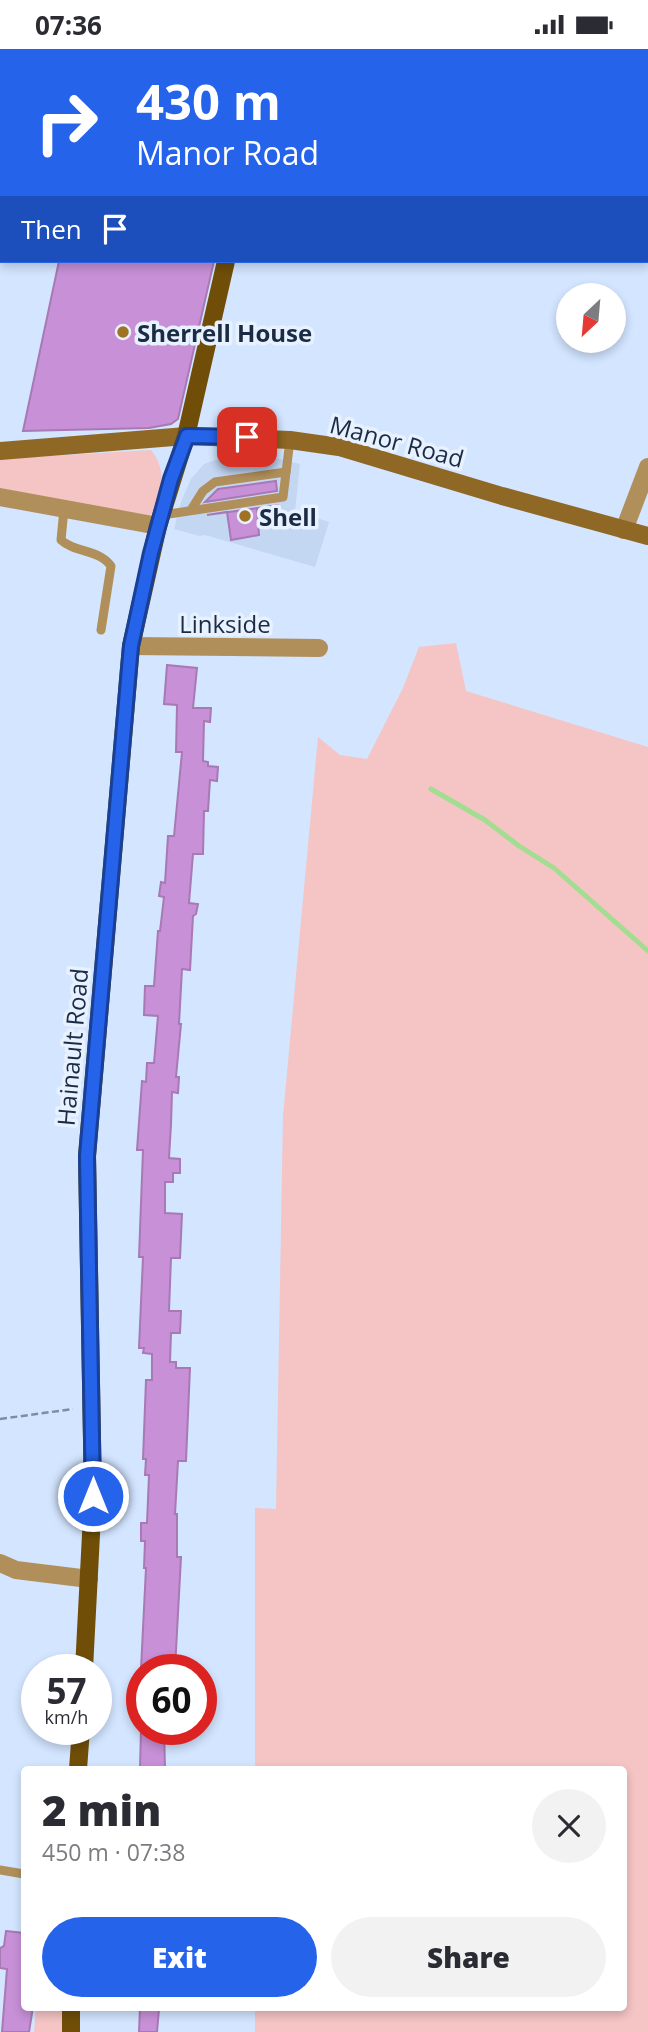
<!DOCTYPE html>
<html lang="en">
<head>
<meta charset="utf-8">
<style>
	:root { --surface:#fff; --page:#f2f2f3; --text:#2b2b33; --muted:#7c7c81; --accent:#2563eb }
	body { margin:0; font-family:"Open Sans",sans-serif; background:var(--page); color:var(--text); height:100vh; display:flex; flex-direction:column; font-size:26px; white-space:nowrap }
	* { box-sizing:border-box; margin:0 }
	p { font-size:23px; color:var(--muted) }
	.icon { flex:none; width:38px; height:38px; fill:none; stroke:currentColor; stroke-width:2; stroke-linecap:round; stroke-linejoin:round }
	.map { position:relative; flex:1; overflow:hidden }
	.panel { position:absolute; left:21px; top:1717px; width:606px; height:245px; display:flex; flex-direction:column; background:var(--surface); border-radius:7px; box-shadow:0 4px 10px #0003 }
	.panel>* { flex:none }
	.top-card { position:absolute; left:0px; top:0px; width:649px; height:214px; box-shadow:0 4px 10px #0003; background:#2563eb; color:#fff; overflow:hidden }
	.needle { width:46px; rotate:206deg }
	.buttons { position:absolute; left:556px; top:234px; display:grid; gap:14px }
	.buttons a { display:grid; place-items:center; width:70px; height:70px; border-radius:50%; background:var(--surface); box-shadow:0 4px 10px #0003; font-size:35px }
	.speed { position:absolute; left:21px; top:1605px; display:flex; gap:14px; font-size:35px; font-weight:700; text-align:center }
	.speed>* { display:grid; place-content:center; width:91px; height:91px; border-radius:50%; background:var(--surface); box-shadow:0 4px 10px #0003; line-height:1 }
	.speed small { font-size:18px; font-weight:400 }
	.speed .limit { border:10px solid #d22; background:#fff; color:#111 }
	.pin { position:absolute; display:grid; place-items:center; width:60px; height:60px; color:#fff; margin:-30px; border-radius:14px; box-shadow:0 4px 10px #0006 }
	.me { position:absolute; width:77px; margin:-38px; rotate:0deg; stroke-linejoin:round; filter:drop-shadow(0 0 5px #0008) }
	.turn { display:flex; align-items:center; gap:24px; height:147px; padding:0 21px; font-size:32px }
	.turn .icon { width:91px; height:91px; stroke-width:2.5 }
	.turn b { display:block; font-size:49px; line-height:60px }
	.then { display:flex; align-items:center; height:66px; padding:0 21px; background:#0003; gap:14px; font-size:26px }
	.round { display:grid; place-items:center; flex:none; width:74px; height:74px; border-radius:37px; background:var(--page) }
	.headline { display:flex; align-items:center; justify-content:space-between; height:119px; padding:0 21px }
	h1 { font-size:42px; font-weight:800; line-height:52px }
	.action { display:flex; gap:14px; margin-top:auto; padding:14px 21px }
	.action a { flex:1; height:80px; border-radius:42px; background:var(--accent); color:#fff; font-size:28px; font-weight:800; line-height:80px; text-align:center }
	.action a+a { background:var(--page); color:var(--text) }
	.status { display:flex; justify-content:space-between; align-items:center; height:49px; padding:0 35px; background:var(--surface); direction:ltr }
	.status svg { height:19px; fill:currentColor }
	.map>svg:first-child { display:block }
</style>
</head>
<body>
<div class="status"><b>07:36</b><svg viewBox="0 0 49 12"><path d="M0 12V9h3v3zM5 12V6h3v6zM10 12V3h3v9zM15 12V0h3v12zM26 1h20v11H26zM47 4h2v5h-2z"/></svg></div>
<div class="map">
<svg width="648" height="1983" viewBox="0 0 648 1983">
	<rect width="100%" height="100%" fill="#d3e5ff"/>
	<polygon fill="#c3d6f2" points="222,409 276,409 300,415 295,462 329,473 315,518 205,486 200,487 174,480 181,453 191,430 204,415"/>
	<g fill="#f5c4c4">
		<path d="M151,401C169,423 160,445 152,469L0,440V410Z"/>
		<polygon points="456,594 466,642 648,698 648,1983 255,1983 255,1958 623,1958 623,1720 255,1720 255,1459 276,1460 283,1067 318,688 340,706 367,710 403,639 419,598"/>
		<polygon points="36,1958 64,1958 64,1983 34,1983"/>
	</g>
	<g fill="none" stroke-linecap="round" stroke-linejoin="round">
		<polyline stroke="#a3dd91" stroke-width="5" points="431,740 485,771 519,797 554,819 648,902"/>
	</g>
	<g fill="#c790d7" stroke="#a779b5" stroke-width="2">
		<polygon points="59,212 214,212 178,370 171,375 149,379 23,382"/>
		<polygon points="276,432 277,442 205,453 218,440"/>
		<polygon points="279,456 257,459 259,486 231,491 227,463 207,466"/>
		<polygon points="167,616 197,619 193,659 211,659 210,673 204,672 203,712 208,713 208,717 218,718 217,732 210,731 208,762 204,762 203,805 193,805 189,854 198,855 196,865 193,867 190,921 182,920 179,975 181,975 176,1028 179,1028 178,1044 172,1043 171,1075 169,1109 180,1110 180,1124 173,1124 173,1133 165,1133 165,1164 182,1165 180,1209 171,1209 169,1262 181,1262 180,1284 171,1284 170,1313 176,1313 176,1319 190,1319 186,1412 178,1412 175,1465 177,1465 177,1508 181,1508 175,1620 141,1620 146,1519 144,1519 145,1492 141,1492 141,1474 147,1474 149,1426 145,1426 146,1410 143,1410 146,1331 152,1331 152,1305 143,1304 144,1299 139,1299 143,1208 139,1208 143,1101 137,1101 142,1032 146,1033 147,1014 154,1014 158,967 144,966 145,937 154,937 158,882 160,882 164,848 159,847 161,833 165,834 168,787 174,787 182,703 176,703 177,656 164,655"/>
		<polygon points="141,1680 164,1680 165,1720 140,1720"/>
		<polygon points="6,1882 24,1884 24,1958 33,1958 29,1983 2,1983 7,1920 0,1919 0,1899 4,1897"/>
		<polygon points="140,1959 159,1960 157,1983 139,1983"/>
	</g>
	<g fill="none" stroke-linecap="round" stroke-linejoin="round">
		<polyline stroke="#7c8da7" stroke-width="2.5" stroke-dasharray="7 3.5" stroke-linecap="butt" points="0,1370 73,1360"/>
		<g stroke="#b08f5b" stroke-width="9">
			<path d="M64,460L61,491C75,504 99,500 111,517L101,581"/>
			<polyline points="191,461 203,442 215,433 286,423"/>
			<polyline points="162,466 283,448 290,391"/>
			<polyline points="0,1821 24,1825"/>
		</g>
		<g stroke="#b08f5b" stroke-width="18">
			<polyline points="238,0 249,2"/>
			<polyline points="341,0 351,2"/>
			<polyline points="0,448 158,477"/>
			<polyline points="624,481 648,418"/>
			<polyline points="131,597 319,599"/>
			<polyline points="0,1514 16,1521 89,1530"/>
		</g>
		<polyline stroke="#8e6824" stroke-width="18" points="0,402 186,387 290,391 339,398 502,447 648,487"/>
		<g stroke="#704e08" stroke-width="18">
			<polyline points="273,2 273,0"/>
			<polyline points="84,1620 93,1447 87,1107 131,597 158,477 186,387 226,212"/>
			<polyline points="78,1720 81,1680"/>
			<polyline points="71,1958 71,1983"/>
		</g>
	</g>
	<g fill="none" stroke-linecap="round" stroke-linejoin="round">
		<g stroke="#184099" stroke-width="18">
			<polyline id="route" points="93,1447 87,1107 129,619 131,597 151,504 171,430 187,387 247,388"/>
		</g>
		<use href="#route" stroke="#2563eb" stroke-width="12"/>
	</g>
	<g fill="#9f7323" stroke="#e8f1ff" stroke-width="2.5">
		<circle cx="123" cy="283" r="7"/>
		<circle cx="245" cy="467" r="7"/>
	</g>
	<g text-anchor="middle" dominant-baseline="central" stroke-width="7" stroke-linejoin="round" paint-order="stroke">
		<g font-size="24" font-weight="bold" fill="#1a2b43" stroke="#e8f1ff" text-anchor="start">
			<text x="137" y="283">Sherrell House</text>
			<text x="259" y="467">Shell</text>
		</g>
		<g font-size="24" fill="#1a2b43" stroke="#e8f1ff">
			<text transform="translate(397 392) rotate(15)">Manor Road</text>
			<text x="225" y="574">Linkside</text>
			<text transform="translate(72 998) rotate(-85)">Hainault Road</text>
		</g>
	</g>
</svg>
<div class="buttons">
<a><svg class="needle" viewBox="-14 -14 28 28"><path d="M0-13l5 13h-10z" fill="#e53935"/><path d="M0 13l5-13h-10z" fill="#7c7c81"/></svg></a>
</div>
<div class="speed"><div>57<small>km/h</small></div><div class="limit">60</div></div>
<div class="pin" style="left:247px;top:388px;background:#d93025"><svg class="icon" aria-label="arrive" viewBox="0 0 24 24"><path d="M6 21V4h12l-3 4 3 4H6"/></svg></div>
<svg class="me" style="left:93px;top:1447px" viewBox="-20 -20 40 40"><circle r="17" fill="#2563eb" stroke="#fff" stroke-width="3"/><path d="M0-11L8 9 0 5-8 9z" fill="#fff"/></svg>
<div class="top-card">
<div class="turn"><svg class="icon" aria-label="right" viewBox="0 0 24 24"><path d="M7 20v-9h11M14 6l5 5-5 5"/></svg><div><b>430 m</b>Manor Road</div></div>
<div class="then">Then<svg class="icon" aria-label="arrive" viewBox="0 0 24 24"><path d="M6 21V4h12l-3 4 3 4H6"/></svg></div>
</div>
<section class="panel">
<div class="headline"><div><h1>2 min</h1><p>450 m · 07:38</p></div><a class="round"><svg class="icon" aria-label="close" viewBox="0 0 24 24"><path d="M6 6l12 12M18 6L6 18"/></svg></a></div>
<div class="action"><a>Exit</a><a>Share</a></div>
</section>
</div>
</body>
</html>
